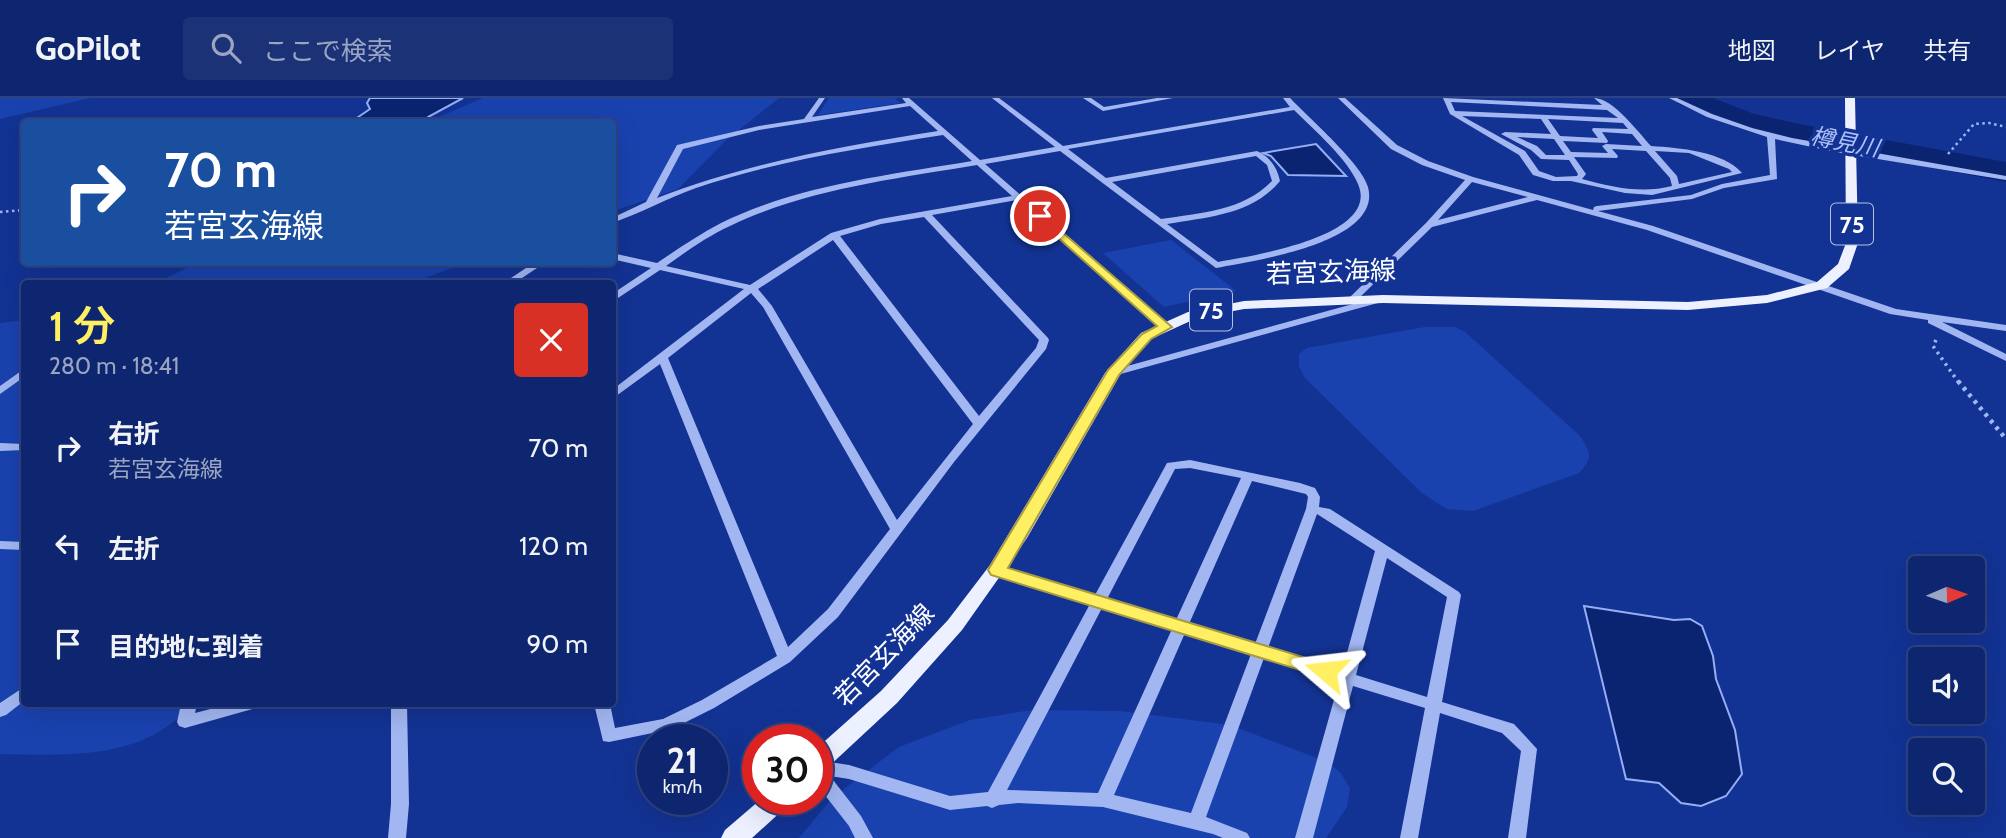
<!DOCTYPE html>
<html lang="ja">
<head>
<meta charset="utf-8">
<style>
	:root { --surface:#0e266f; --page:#1c3277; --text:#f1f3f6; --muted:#9ba5c3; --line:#2e4382; --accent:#ffef63 }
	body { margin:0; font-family:Cabin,"Noto Sans JP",sans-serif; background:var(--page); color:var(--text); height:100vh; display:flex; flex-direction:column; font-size:26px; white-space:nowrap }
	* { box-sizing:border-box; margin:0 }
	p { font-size:23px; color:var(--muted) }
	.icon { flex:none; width:38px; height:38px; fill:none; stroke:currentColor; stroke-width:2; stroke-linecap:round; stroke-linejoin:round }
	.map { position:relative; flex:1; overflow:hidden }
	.sheet { position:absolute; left:21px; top:182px; width:595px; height:427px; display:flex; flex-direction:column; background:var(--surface); border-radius:7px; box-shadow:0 7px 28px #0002,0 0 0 2px var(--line) }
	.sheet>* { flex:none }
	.hud { position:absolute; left:21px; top:21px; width:595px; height:147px; border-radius:7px; box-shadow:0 7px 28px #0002,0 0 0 2px var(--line); background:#1a4fa0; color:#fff; overflow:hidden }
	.needle { width:46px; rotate:88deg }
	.controls { position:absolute; left:1908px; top:458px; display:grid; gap:14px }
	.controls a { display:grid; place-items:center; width:77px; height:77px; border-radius:7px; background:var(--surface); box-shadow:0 7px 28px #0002,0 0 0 2px var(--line); font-size:35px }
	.speed { position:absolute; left:637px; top:626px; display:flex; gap:14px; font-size:35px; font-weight:700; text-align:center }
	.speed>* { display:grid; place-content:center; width:91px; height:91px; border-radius:50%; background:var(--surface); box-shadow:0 7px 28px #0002,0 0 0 2px var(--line); line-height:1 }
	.speed small { font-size:18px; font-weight:400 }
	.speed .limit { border:10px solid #d22; background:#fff; color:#111 }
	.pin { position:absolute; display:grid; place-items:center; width:60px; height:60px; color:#fff; margin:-30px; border:4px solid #fff; border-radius:50%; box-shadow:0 2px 7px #0007 }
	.me { position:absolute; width:77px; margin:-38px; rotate:287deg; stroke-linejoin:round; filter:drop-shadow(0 0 5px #0008) }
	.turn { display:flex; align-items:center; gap:24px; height:147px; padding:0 28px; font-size:32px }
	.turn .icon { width:91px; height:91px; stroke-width:2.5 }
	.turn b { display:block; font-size:49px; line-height:60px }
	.round { display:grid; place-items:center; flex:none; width:74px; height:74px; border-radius:7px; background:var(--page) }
	.summary { display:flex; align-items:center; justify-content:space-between; height:119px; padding:0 28px }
	h1 { font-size:42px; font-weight:600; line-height:52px; color:var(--accent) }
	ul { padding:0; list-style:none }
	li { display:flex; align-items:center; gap:21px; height:98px; padding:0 28px }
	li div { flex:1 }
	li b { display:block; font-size:26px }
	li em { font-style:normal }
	header { display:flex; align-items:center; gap:42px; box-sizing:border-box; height:98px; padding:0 35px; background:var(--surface); border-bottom:2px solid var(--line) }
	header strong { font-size:33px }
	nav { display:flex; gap:38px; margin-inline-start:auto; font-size:24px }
	.search { width:490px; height:63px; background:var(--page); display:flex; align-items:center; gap:18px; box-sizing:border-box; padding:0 24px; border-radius:7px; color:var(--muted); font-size:26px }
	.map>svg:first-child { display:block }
</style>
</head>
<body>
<header>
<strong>GoPilot</strong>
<div class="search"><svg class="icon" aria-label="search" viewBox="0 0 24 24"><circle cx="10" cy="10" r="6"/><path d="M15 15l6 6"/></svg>ここで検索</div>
<nav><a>地図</a><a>レイヤ</a><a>共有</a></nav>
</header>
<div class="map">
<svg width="2006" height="740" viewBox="0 0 2006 740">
	<rect width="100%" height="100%" fill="#133394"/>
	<g fill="#1a42af">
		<polygon points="0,0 90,0 0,21"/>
		<polygon points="483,0 779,0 725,43 678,91 613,113 612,24 427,24"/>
		<polygon points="829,0 895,0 900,5 818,17"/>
		<polygon points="1171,142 1236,193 1164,209 1103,155"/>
		<polygon points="199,164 466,164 466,165 411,185 156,185"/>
		<path d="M24,222V606H192C144,663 68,657 0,656V225Z"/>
		<path d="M1425,229H1455L1465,234L1580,338C1591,355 1593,360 1579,375L1473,413L1447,411L1422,395L1305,280L1299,268V256L1307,250Z"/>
		<polygon points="1032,612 1120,613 1230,627 1325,663 1340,674 1350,690 1347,709 1326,740 799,740 832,700 899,649 970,622"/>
	</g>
	<g fill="#0b2471" stroke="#94aff6" stroke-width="2">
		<polygon points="370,0 463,0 428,19 425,24 351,24 370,11 367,5"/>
		<polygon points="1316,46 1346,78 1288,77 1271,58 1263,55"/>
		<polygon points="1584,508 1674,522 1690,521 1702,528 1713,558 1716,581 1735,632 1742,676 1726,698 1701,708 1681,705 1659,685 1626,681"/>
	</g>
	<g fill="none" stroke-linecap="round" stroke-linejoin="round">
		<polygon fill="#0b2471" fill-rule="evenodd" points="1674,0 1713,0 1754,16 1799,26 2006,64 2006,84 1799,44 1735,28 1678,6"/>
		<g stroke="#a2b7f2" stroke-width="2.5" stroke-dasharray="2.5 3.5" stroke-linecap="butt">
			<polyline points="1948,56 1974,26 1989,25 2006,29"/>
			<polyline points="0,114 24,112"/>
		</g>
		<polyline stroke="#a2b7f2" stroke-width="3.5" stroke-dasharray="2.5 4.5" stroke-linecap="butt" points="1936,242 1933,248 1959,285"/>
		<polyline stroke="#a2b7f2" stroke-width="4.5" stroke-dasharray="3.5 5" stroke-linecap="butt" points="1958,283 2006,341"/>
		<g fill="#a2b7f2" fill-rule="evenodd">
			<path d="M819,0H825L812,19L906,5L902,0H909L980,62L1055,49L992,0H999L1063,48L1290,9L1283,0H1290C1308,19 1362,66 1368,89C1383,145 1252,163 1216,170L1060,53L985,66L1171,228L1170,230H1162L1017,102L932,117L1048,240L1049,242L1046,251L954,364L838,519L790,564L714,610L672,631L609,644L603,643L594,606H610L615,630L663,621L702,602L777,558L660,266L612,301V292L744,191L660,172L612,204V196L651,170L612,161V155L657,165C678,151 698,137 721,125C798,87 889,77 972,63L943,37C860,50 776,63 696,90C668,100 641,115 612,125V120L646,104L677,47L759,28L804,21ZM910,8L938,33C842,48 748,65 657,100L683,51L759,32ZM1294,12C1314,32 1347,60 1358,86C1381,139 1250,158 1218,164L1167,126C1207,119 1252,117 1280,83C1277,69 1270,59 1257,53L1106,80L1068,51ZM1256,58L1267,67L1272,83C1243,113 1200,115 1161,121L1112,84ZM977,67L1012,98L880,121L831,135L750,187L666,168C687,153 708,138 730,128C807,91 894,81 977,67ZM924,119L1039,242L1036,250L979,318L840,138L881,126ZM833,142L973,326L897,422L772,208L758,191ZM751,195L763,209L890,431L828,511L788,549L668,260Z"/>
			<polygon points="1083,0 1091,0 1104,9 1157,0 1173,0 1103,13"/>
			<path d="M1338,0H1345L1397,47L1428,63L1473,79L1593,112L1594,109L1597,108L1691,97L1722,86L1770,77L1767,39L1707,19L1669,0H1677L1712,16L1752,30L1792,40L2006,78V82L1835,54L1775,41L1777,81L1724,90L1692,101L1598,113L1653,128L1896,211L2006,227V233L1942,224L2006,256V263L1928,225V222L1890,216L1647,132L1537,102L1432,129L1355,204H1349V200L1426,125L1465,82L1422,67L1391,51ZM1472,84L1528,99L1438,122Z"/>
			<path d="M1443,0L1602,7L1594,0C1613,0 1638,34 1651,48C1679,50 1723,53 1742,75L1652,97L1625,95L1571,83H1553L1533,77L1519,57L1450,16ZM1451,4L1607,12L1618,20L1455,13ZM1462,18L1541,21L1551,36L1505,34L1501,36L1531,52L1541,61L1569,62L1578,76L1577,78L1556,79L1539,73L1525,53ZM1548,21L1623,25L1628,31L1593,30L1592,32L1598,40L1560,38ZM1602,34L1632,36L1642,48L1606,46L1602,48L1608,55L1571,54L1563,43L1607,45L1608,43ZM1517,39L1554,41L1565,57H1546L1537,48ZM1612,51L1646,53L1670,80L1672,88C1642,96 1611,89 1582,81L1586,76L1574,59L1617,60L1618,58ZM1655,53L1689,55L1729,71L1732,74L1679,86L1677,78Z"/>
			<polygon points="535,164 546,164 513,186 502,186"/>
			<polygon points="1382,198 1385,199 1385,203 1117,277 1113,278 1108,275 1109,273"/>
			<polygon points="24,271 24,279 0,296 0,288"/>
			<polygon points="0,345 24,346 24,352 0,353"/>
			<path d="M1190,362L1300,385L1315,390L1320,399L1319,409L1330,411L1459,494L1461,497L1442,604L1514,626L1537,651L1526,740H1508L1521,653L1502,635L1440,615L1418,740H1400L1425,610L1353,588L1313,740H1295L1339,584L1264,560L1206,719L1247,735L1250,740H1223L1213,736L1103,709L1018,705L999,707L992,710L987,708L950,712L849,681L830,678L861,718L873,740H855L849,728L817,687V662L849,667L950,698L988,694L1090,506L992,475L990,472L992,469L997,467L1095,497L1167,365ZM1190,370L1241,380L1176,522L1107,501L1175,371ZM1252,383L1306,396L1308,399L1306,411L1255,546L1189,526ZM1317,416L1375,453L1342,573L1268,550ZM1387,460L1447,499L1427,599L1356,577ZM1102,510L1172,531L1098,695L1007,692ZM1185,535L1251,556L1191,715L1114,697Z"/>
			<polygon points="0,443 24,444 24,452 0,451"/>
			<polygon points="24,589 24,603 6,617 0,619 0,605"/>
			<polygon points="181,606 197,606 195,615 230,606 258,606 256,610 185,630 179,628 177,624"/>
			<polygon points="391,606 407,606 409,706 406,740 388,740 391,706"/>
		</g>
		<g fill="#edf1ff" fill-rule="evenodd">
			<polygon points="1845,0 1855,0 1858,145 1849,171 1827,190 1767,205 1688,212 1383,205 1244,211 1197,220 1151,241 1120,277 1027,440 962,532 897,605 825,672 817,675 817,650 881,593 948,522 990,467 1105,275 1141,235 1188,214 1244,203 1383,197 1688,204 1767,197 1817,184 1838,166 1846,145"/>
			<polygon points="760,702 789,702 786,709 752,740 721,740 725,732"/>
		</g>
	</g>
	<polygon fill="#ffef63" stroke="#a69b40" stroke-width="2" points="1040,115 1172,229 1151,241 1119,277 1008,470 1333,568 1336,573 1333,578 1326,580 991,477 988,472 1108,272 1142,236 1157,228 1036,120 1034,118"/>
	<g text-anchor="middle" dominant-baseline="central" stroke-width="7" stroke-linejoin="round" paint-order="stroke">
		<g font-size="23" font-style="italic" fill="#aec2f9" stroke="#133394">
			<text transform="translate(1845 44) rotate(11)">樽見川</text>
		</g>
		<g fill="#133394" stroke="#b8c2df" stroke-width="2">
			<rect x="1831" y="105.5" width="42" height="41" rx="5"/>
			<rect x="1190" y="191.5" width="42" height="41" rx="5"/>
		</g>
		<g font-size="24" font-weight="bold" fill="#fff">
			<text x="1852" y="126">75</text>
			<text x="1211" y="212">75</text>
		</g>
		<g font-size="26" fill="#fff" stroke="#133394">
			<text transform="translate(1331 174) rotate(-2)">若宮玄海線</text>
			<text transform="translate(884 557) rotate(-46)">若宮玄海線</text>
		</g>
	</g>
</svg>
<div class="controls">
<a><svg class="needle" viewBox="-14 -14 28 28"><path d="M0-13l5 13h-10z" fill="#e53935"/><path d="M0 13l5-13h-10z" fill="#9ba5c3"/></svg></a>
<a><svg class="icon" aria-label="sound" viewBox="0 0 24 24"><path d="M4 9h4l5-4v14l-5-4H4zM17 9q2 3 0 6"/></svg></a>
<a><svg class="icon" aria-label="search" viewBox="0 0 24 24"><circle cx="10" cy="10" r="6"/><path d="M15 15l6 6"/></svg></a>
</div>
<div class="speed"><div>21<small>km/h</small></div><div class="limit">30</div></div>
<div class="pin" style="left:1040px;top:118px;background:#d93025"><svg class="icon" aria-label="arrive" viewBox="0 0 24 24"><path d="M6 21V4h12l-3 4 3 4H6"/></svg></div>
<svg class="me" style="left:1326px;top:573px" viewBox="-20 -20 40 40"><path d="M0-17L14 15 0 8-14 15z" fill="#ffef63" stroke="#fff" stroke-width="4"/></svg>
<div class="hud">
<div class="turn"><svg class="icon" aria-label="right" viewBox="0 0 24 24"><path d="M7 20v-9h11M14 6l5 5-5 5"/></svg><div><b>70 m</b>若宮玄海線</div></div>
</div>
<section class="sheet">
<div class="summary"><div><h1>1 分</h1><p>280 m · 18:41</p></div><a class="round" style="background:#d93025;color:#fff"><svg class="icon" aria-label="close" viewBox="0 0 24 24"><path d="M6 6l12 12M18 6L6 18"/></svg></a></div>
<ul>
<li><svg class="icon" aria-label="right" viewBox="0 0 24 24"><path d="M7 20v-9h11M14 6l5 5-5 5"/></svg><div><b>右折</b><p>若宮玄海線</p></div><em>70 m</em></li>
<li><svg class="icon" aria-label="left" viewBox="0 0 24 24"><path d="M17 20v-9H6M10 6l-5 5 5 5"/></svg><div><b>左折</b></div><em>120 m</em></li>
<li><svg class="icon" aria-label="arrive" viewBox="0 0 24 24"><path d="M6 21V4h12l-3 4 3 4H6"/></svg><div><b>目的地に到着</b></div><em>90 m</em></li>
</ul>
</section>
</div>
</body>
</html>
